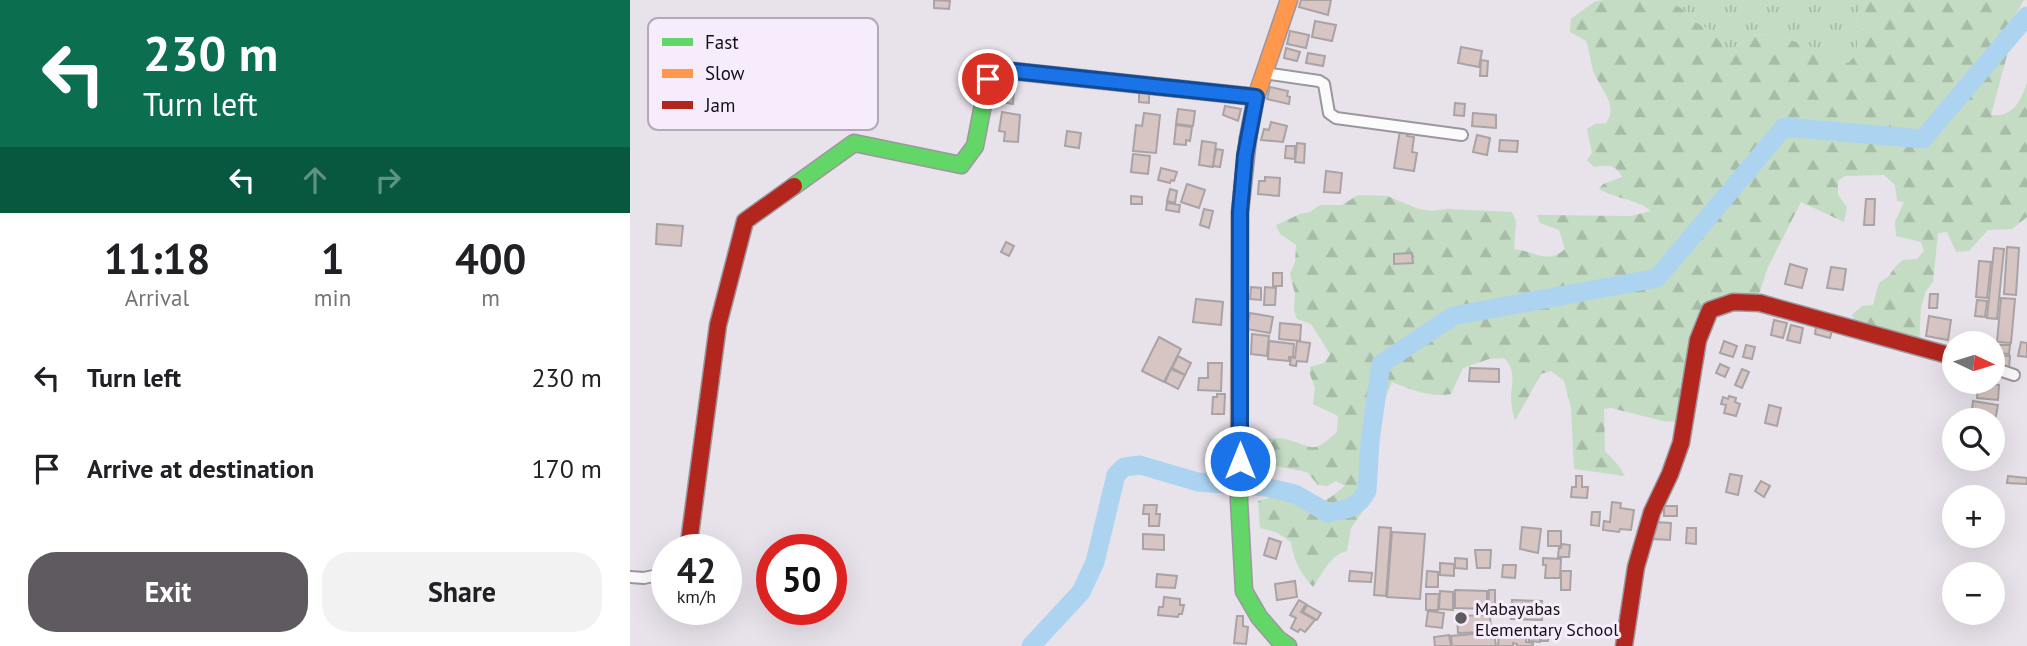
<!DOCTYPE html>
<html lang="en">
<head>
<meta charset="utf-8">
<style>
	:root { --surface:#fff; --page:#f2f2f2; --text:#202124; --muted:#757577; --accent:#5e5a60 }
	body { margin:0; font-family:"PT Sans",sans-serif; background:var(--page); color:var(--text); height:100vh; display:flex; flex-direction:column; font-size:26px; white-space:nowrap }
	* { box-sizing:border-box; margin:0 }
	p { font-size:23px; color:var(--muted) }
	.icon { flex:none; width:38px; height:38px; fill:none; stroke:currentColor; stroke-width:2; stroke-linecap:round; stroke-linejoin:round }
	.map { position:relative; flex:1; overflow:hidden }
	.sheet { display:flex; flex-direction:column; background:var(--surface); width:630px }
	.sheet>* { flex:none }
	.hud { background:#0b6e4f; color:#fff; overflow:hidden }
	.needle { width:46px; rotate:94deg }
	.tools { position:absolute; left:1312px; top:331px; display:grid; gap:14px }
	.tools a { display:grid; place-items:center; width:63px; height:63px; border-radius:50%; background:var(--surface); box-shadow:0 7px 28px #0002; font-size:35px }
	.speed { position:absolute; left:21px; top:534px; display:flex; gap:14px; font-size:35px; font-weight:700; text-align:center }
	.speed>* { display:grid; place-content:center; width:91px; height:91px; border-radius:50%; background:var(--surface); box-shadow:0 7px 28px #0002; line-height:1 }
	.speed small { font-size:18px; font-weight:400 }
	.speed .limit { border:10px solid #d22; background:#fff; color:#111 }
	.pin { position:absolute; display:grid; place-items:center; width:60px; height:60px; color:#fff; margin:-30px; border:4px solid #fff; border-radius:50%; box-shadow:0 2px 7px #0007 }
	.me { position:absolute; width:77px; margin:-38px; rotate:0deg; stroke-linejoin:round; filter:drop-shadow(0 0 5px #0008) }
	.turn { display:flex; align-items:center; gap:24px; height:147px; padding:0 28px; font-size:32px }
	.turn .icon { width:91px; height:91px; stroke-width:2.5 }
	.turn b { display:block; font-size:49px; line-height:60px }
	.lanes { display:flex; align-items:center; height:66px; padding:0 28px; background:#0003; justify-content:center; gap:35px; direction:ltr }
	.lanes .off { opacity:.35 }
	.eta { display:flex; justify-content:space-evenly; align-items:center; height:119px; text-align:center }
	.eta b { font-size:42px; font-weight:800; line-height:49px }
	.cta { display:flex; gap:14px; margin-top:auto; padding:14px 28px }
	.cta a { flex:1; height:80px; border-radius:28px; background:var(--accent); color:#fff; font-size:28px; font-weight:800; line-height:80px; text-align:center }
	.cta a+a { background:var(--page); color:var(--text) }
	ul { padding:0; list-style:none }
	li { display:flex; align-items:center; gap:21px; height:91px; padding:0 28px }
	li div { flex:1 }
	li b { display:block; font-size:26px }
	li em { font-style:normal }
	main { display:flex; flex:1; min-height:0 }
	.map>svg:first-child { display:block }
</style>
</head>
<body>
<main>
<section class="sheet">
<div class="hud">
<div class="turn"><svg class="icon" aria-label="left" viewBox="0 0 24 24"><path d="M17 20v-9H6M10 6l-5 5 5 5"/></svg><div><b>230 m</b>Turn left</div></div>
<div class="lanes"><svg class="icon" aria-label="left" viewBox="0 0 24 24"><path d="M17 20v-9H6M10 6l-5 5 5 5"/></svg><svg class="icon off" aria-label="ahead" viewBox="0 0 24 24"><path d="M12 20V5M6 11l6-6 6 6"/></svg><svg class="icon off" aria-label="right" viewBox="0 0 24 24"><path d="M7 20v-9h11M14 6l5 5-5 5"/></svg></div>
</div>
<div class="eta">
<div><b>11:18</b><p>Arrival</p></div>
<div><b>1</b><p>min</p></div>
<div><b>400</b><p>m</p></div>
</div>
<ul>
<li><svg class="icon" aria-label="left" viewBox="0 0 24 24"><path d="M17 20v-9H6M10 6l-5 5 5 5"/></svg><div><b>Turn left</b></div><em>230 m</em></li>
<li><svg class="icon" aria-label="arrive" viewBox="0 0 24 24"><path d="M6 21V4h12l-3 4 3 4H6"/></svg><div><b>Arrive at destination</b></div><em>170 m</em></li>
</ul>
<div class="cta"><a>Exit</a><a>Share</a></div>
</section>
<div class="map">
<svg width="1397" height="646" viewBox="0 0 1397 646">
	<defs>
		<pattern id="grass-tufts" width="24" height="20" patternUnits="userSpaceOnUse" patternTransform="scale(1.75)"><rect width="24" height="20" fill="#c3dcc3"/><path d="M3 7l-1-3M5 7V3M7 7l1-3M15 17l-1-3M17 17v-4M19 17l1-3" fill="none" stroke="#a7bca7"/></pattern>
		<pattern id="forest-firs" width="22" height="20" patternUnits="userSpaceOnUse" patternTransform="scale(1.75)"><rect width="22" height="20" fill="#c3dcc3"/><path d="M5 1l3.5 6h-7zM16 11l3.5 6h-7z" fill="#a7bca7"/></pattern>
	</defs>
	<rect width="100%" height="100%" fill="#e8e2ea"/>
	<path fill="url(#grass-tufts)" d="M1034,0H1238C1213,23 1240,44 1218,63C1202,54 1135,27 1119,36C1110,41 1111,46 1097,51L1079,29L1065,22L1051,8Z"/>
	<path fill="url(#forest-firs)" d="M973,0H1034L1051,8L1065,22L1079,29L1097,50C1111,46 1110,41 1119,36C1135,27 1202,54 1218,63C1240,44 1213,23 1238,0H1394L1384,17L1379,48L1361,115C1382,118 1392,100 1397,82V217L1382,229L1358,230L1339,251L1326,252L1317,232L1308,233L1303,282L1296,291L1291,307L1289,344L1226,325L1222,315L1232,306L1243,305L1249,283L1259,276L1265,267L1273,260L1287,259L1294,251L1291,242L1266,236L1265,222L1274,202L1267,201L1265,185L1254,175L1215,176L1208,181V195L1217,207L1214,222L1171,202L1138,267L1129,294L1092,295C1059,325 1049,379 1047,422L1033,421L981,408L974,409L975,451L989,466L995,476L944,469L941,408L934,381L921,371L911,374L885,421C883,413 881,405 881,397C882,381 886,370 874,358L859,359L833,368L821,394C801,398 780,389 762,382L749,412L741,500L721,528L717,551C700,555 693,573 683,587C671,575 663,559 661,542L646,532L630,528L628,501C636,499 643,496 651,497C665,498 676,507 691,502C699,500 708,491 715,486L706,481L697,486L688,485L677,472L630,463L626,441C635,440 647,437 655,439C684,446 681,456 707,432L708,416L683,404L685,388L680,374V367L694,363L700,354L681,324L667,319L664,310L665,294L660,274L665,262L666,245L650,234L646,225L670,214L680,212L690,205H712L728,195L757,196L789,209L802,211L817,209L882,212L886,221L884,249C905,251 917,265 935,249L929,230L910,223L907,215L1001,216L1021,211C1007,199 986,199 969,189L973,184L992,177C986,164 977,165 964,167L957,160L962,153L957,129L965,124L976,123C989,105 971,90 964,73C960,62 960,52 956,41L940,32L941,19L964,2Z"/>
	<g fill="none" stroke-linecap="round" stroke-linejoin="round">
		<polyline stroke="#acd4f1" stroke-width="19" points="401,646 451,592 465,562 486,475 494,467 510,465 568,482 636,487 665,494 698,513 720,508 730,501 737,491 740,441 751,364 823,316 1027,278 1154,127 1293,139 1397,16"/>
	</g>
	<g fill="#d6c5c2" stroke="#a9a3a6" stroke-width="2">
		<polygon points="304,0 320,1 319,9 304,8"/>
		<polygon points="671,0 701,0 698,15 669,7"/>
		<polygon points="685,21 706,25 702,41 682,37"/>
		<polygon points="660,31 679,35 676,48 657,44"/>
		<polygon points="831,47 852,51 849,67 828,63"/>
		<polygon points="656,48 670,52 667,61 654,58"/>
		<polygon points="678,53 695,56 693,66 676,63"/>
		<polygon points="851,60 858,61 857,76 850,76"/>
		<polygon points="640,87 658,91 657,96 660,97 659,104 637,99"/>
		<polygon points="509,89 519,90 519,103 509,102"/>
		<polygon points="378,90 384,90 383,104 377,103"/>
		<polygon points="825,103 835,104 834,116 824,115"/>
		<polygon points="595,106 611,109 608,121 593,115"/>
		<polygon points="548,109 565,111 563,126 546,124"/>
		<polygon points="372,112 390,115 388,142 374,141 375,132 369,131"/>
		<polygon points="514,113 530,115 526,153 503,151 506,125 512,126"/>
		<polygon points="843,113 866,115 866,128 842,126"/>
		<polygon points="641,122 657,126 653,142 631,140 634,129 639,130"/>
		<polygon points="546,125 562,127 560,141 556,140 556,145 544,144"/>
		<polygon points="770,130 778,131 777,136 784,137 782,152 787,153 784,171 764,168"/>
		<polygon points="437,131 451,133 449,148 435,146"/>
		<polygon points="847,135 860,138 857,155 843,152"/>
		<polygon points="870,140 888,141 887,152 869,151"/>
		<polygon points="572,141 586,143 583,167 569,165"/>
		<polygon points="667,143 675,144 674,163 665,162"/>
		<polygon points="656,146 665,146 665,159 655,158"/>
		<polygon points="586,149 593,150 590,167 583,166"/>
		<polygon points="503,154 520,156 518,174 501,172"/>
		<polygon points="531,168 547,172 544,181 541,180 540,183 528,180"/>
		<polygon points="696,171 712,173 710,193 694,192"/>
		<polygon points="635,177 650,178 649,196 628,194 629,181 635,181"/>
		<polygon points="557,184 575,190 569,208 551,202"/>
		<polygon points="540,189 547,191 545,203 537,201"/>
		<polygon points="501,196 512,197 512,204 501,204"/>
		<polygon points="1236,199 1245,199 1244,225 1234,225"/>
		<polygon points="537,203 550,205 549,212 536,210"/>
		<polygon points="574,209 583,211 579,228 570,225"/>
		<polygon points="27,224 53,226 51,246 26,244"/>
		<polygon points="376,242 384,246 379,256 371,252"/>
		<polygon points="1377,247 1389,248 1386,295 1374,294"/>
		<polygon points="1364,248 1374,249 1367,319 1357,318"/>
		<polygon points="782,253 783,263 764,264 764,254"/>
		<polygon points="1349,261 1361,262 1357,298 1346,297"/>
		<polygon points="1160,264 1177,269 1172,288 1155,284"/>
		<polygon points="1201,267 1216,269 1213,290 1197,288"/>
		<rect x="643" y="273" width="9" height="13"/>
		<polygon points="621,287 631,288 631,300 620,299"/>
		<polygon points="635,287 646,288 645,305 634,305"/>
		<polygon points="1300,294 1308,294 1307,308 1299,308"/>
		<polygon points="1371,298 1385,299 1381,343 1367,342"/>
		<polygon points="566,299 593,302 591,325 563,322"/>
		<polygon points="1347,300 1357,301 1355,317 1345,316"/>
		<polygon points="620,313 643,317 640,333 617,329"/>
		<polygon points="1299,316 1321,320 1318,340 1296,336"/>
		<polygon points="1144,320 1157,323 1153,338 1141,335"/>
		<polygon points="650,323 671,325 670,341 649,339"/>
		<polygon points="1161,325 1173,328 1170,343 1157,340"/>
		<polygon points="1186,327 1202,330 1200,338 1185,334"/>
		<polygon points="622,334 639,336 637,356 621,354"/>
		<polygon points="529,337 551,349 534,382 512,371"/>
		<polygon points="639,341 664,344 663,357 659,357 659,361 638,359"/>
		<polygon points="667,341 680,343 677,362 667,361 666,366 660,365 661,357 665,358"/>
		<polygon points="1094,341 1107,346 1103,357 1090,353"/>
		<polygon points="1391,342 1397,343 1397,357 1388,356"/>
		<polygon points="1116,345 1125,347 1122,359 1113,357"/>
		<polygon points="1369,345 1380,345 1379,354 1368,353"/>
		<polygon points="1363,355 1380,356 1379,368 1363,366"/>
		<polygon points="548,356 561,363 555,375 542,368"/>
		<polygon points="578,363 592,363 591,391 568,390 569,378 578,378"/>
		<polygon points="1090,364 1099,368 1095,377 1086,373"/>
		<polygon points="840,368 869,369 869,382 839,381"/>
		<polygon points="541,369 555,375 548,389 535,382"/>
		<polygon points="1112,369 1119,372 1112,388 1105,385"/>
		<polygon points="1348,383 1369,385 1368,400 1347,398"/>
		<polygon points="587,394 595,394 594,414 582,414 583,397 587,397"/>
		<polygon points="1099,396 1106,398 1105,402 1110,404 1106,416 1094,413 1096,405 1091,404 1093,397 1098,399"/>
		<polygon points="1343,401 1368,405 1365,421 1341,418"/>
		<polygon points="1139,405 1151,408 1147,426 1135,423"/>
		<polygon points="1100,474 1112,476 1108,495 1096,492"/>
		<polygon points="946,476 952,476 952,487 958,487 957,498 941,497 942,487 946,487"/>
		<polygon points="1378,476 1397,478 1397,484 1377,483"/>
		<polygon points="1131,481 1140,486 1134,497 1125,491"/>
		<polygon points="982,502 991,503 990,508 1004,510 1001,530 990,529 989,532 973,530 974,521 980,522"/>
		<polygon points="514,505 527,505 526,514 530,514 529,526 519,526 519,514 513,514"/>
		<rect x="1034" y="506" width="13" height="10"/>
		<polygon points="962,512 970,512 969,526 961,525"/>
		<polygon points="1024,522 1041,523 1040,540 1023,539"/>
		<polygon points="749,527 761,528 756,596 744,595"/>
		<polygon points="892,527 911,529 908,553 890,549"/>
		<polygon points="1057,528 1066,528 1066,544 1056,543"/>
		<rect x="918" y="531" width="13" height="15"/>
		<polygon points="762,532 795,534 790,599 757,597"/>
		<polygon points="513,534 534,535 534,550 513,549"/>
		<polygon points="639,538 651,542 646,559 634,555"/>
		<polygon points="932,544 940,545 939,557 928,557 929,547 931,548"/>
		<polygon points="845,550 861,550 860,568 847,568"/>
		<polygon points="825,558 837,559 837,569 825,568"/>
		<polygon points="913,558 931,559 930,578 915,578 916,565 913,565"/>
		<polygon points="810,563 824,564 824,576 810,575"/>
		<polygon points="873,565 886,565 885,578 872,577"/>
		<polygon points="720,571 742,573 741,582 719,581"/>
		<polygon points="797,571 808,572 808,587 796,587"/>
		<polygon points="931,571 941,571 940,590 931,590"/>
		<polygon points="527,574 547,576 545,588 526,587"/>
		<polygon points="665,581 667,597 647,600 645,584"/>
		<polygon points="825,590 857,591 857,609 825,608"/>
		<polygon points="859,590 865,590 865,614 858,614"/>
		<polygon points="810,591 823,592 823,610 809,609"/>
		<polygon points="796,594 809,594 808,610 796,610"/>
		<polygon points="534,597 550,599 550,605 554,605 552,614 549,614 548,617 528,615 529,607 533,607"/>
		<polygon points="669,600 676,604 671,612 685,620 675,632 670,629 668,632 661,628 666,618 660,615"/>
		<polygon points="882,600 912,601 912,620 881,619"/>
		<polygon points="677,605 691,613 687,620 673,612"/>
		<polygon points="798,611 814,613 812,628 796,626"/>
		<polygon points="860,615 861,632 828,633 827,616"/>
		<polygon points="607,616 613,616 613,626 618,627 616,644 604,643"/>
		<polygon points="878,628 897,629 896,642 903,643 903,646 887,646 887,644 883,643 883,646 868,646 869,635 878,635"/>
		<polygon points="911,630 919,630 918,641 911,641"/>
		<polygon points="899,631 910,631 910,642 899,641"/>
		<polygon points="864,632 866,646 822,646 821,636"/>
		<polygon points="819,635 821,646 805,646 804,637"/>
	</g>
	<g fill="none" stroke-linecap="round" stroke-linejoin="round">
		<g stroke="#9c979e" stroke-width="14">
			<g id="street">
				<polyline points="634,73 689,81 694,84 699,113 706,118 832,135"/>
				<polyline points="1363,368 1384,375"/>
				<polyline points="0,577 14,578 37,573"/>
			</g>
		</g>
		<g stroke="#9c979e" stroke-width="19">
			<g id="fast">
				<polyline points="618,138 610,212 609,501 614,591 629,617 648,639 658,646"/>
				<polyline points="164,186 224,143 331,165 345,146 358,79 383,71 626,97"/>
			</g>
		</g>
		<g stroke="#9c979e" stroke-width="19">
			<polyline id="slow" points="618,138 626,97 659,0"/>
		</g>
		<g stroke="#9c979e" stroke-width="19">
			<g id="jam">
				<polyline points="58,550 88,325 115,221 164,186"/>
				<polyline points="994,646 1006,567 1022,512 1040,474 1051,443 1068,340 1080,310 1103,302 1130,303 1325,357"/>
			</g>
		</g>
		<use href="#street" stroke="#fcfbfc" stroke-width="10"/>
		<use href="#fast" stroke="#63d668" stroke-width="16"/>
		<use href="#slow" stroke="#ff974d" stroke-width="16"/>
		<use href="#jam" stroke="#b3261e" stroke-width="16"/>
	</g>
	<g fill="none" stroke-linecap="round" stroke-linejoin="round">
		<g stroke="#114b97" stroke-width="18">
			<polyline id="route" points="358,79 383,71 626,97 615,155 610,212 610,461"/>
		</g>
		<use href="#route" stroke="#1a73e8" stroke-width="12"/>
	</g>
	<circle fill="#5e5a60" stroke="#f7ecfc" stroke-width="2.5" cx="831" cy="618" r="7"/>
	<g text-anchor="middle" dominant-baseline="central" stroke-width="6" stroke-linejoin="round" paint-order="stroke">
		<g font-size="18" fill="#141016" stroke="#f7ecfc" text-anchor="start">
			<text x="845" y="608">Mabayabas<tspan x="845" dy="21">Elementary School</tspan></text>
		</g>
	</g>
	<rect x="18" y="18" width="230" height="112" rx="10" fill="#f7ecfc" stroke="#b3aab7" stroke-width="2"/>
	<rect x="32" y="38" width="31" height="8" fill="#63d668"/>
	<rect x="32" y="69" width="31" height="9" fill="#ff974d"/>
	<rect x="32" y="101" width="31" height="8" fill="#b3261e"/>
	<g font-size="19" fill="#141016">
		<text x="75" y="49">Fast</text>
		<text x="75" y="80">Slow</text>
		<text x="75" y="112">Jam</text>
	</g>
</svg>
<div class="tools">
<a><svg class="needle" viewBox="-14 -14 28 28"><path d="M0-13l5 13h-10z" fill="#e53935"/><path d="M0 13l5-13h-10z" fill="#757577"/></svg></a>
<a><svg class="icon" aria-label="search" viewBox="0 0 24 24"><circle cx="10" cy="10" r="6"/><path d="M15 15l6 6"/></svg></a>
<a>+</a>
<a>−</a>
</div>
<div class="speed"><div>42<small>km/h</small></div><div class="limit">50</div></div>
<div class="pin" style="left:358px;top:79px;background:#d93025"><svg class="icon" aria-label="arrive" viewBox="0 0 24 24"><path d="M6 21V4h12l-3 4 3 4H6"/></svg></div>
<svg class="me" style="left:610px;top:461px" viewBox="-20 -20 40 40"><circle r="17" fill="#1a73e8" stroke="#fff" stroke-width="3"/><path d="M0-11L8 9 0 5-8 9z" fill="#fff"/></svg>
</div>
</main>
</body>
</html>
